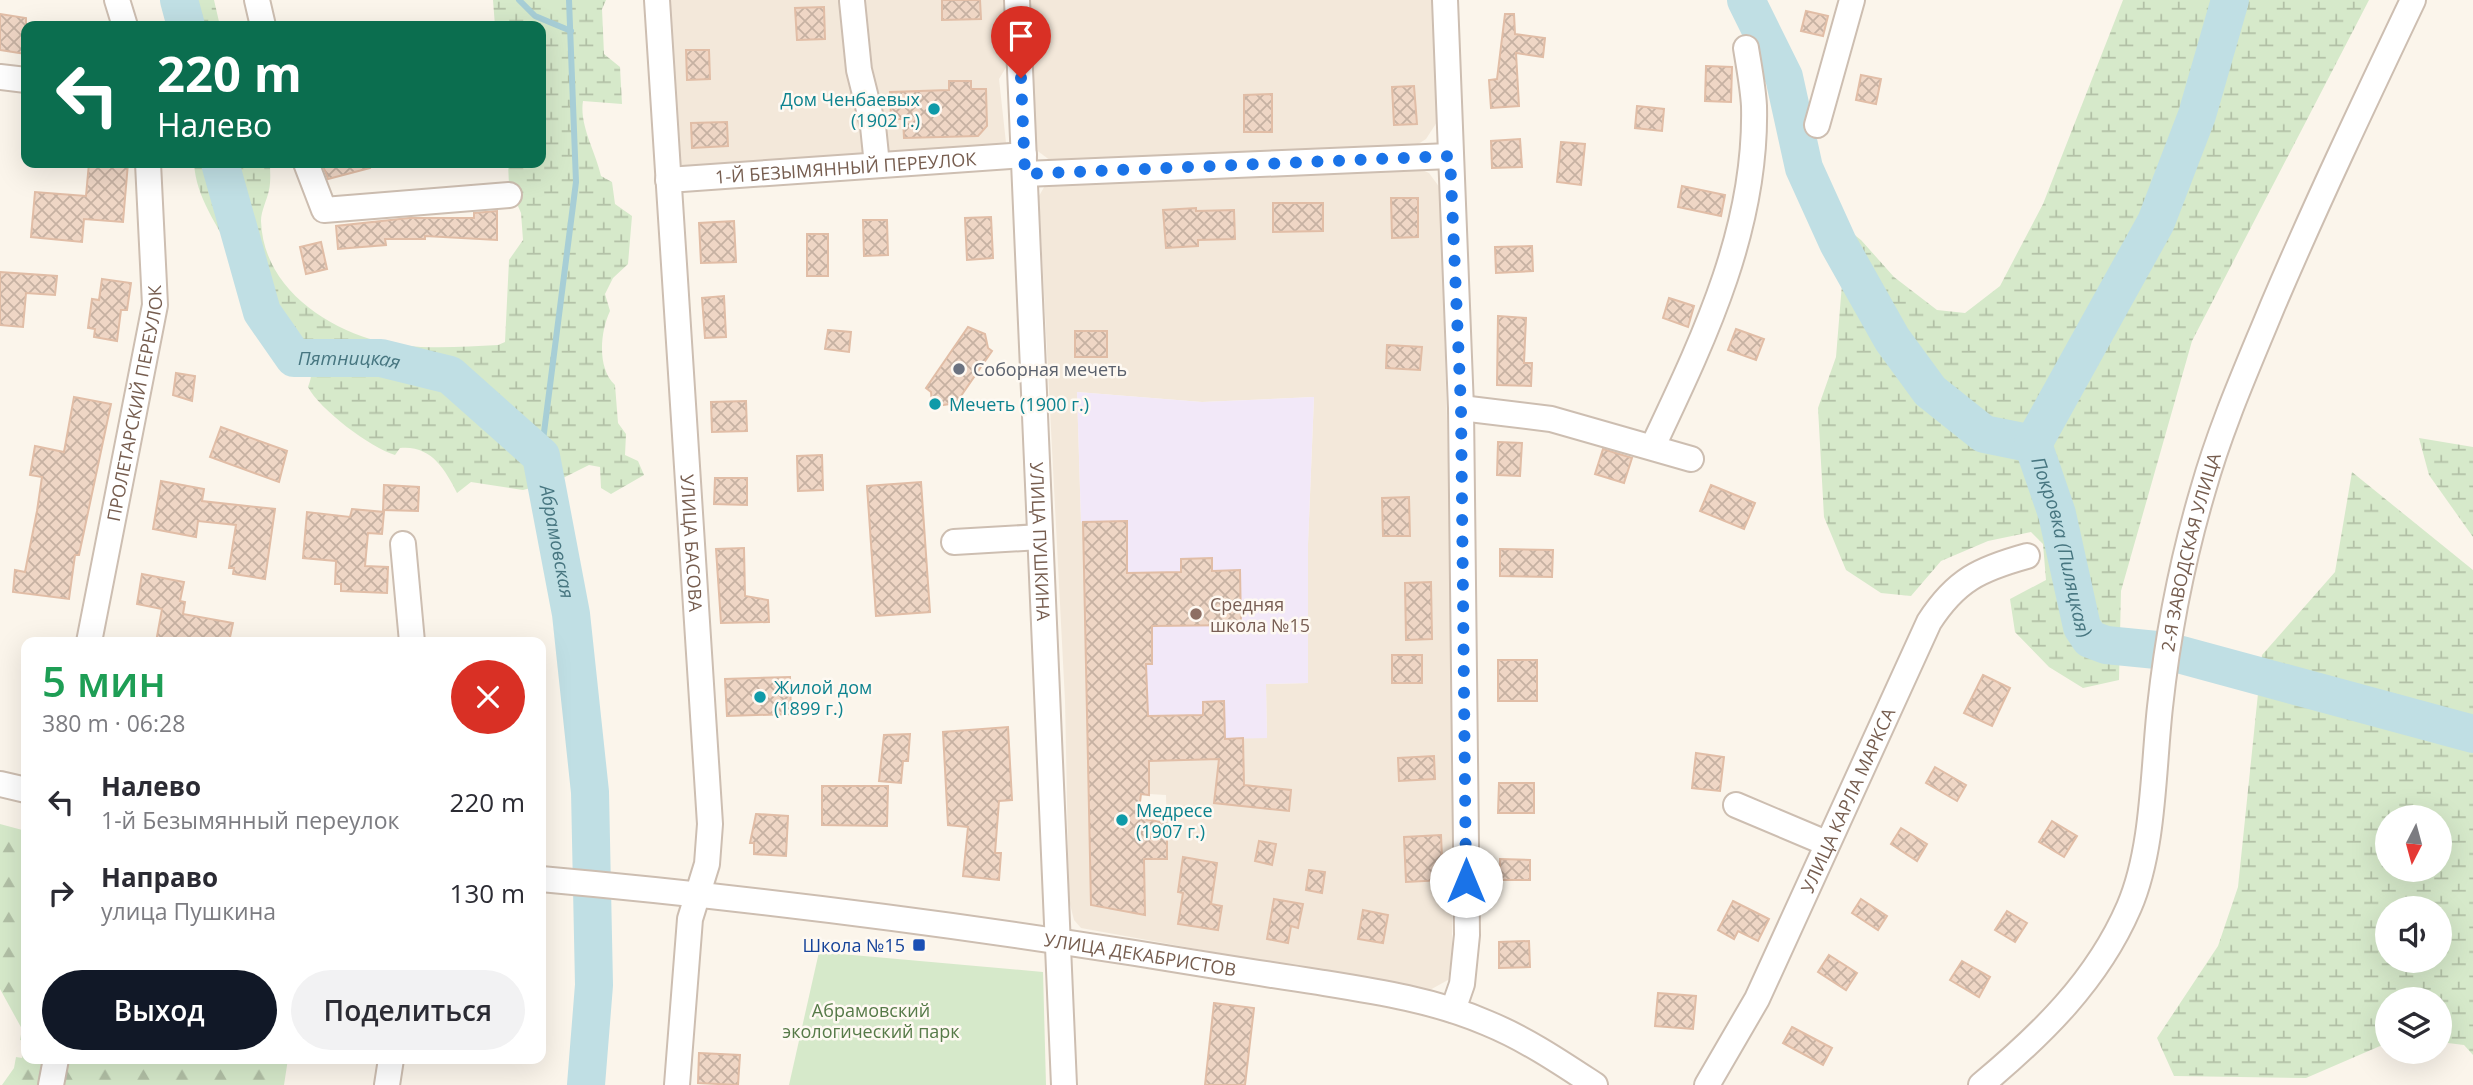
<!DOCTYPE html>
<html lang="ru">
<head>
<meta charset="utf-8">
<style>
	:root { --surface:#fff; --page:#f2f2f3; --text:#2b2b33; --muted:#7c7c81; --accent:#111827 }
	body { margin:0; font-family:"Open Sans",sans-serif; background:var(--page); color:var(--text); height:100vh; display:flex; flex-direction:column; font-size:26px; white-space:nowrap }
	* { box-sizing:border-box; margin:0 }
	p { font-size:23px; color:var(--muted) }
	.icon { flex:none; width:38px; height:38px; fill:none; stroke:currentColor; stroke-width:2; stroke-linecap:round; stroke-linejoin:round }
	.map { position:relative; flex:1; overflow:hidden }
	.drawer { position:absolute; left:21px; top:637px; width:525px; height:427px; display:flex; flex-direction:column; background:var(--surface); border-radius:14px; box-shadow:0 7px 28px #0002 }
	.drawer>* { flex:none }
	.guide { position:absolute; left:21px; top:21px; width:525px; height:147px; border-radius:14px; box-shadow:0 7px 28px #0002; background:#0b6e4f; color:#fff; overflow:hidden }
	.needle { width:46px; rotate:186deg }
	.fabs { position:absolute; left:2375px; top:805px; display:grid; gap:14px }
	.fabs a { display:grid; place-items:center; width:77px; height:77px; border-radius:50%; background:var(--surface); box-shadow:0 7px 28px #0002; font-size:35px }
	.pin { position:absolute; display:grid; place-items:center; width:60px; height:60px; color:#fff; margin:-72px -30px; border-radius:50% 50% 50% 0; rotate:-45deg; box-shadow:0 0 7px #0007 }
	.pin .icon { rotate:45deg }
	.me { position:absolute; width:77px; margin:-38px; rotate:0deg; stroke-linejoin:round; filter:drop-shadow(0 0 5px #0008) }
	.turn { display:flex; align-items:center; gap:24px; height:147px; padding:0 21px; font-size:32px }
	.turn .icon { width:91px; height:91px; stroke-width:2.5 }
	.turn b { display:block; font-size:49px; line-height:60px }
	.round { display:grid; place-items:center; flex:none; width:74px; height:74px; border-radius:37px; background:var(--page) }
	.headline { display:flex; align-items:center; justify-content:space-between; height:119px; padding:0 21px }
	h1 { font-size:42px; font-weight:600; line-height:52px; color:#1e9e55 }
	.action { display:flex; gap:14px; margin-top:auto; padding:14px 21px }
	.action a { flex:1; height:80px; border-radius:42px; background:var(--accent); color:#fff; font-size:28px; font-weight:600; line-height:80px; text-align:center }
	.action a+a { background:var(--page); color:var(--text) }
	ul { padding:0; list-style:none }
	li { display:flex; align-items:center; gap:21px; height:91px; padding:0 21px }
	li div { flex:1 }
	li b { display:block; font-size:26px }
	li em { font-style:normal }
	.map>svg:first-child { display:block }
</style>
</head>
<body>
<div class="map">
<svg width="2473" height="1085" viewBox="0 0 2473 1085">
	<defs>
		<pattern id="forest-firs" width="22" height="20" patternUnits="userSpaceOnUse" patternTransform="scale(1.75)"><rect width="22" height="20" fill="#d6e9ca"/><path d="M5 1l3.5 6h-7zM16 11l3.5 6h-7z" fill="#b2c0a6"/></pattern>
		<pattern id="wetland-marsh" width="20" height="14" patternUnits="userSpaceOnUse" patternTransform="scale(1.75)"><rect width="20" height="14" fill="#d6e9ca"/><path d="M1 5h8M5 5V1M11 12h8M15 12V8" fill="none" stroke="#b2c0a6"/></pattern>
		<pattern id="building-cross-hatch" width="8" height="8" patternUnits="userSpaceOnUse" patternTransform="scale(1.75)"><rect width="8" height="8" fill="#efd6c5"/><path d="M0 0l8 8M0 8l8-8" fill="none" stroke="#c6b1a2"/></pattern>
	</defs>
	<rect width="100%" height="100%" fill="#fbf5eb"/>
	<g fill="#f3e8da" fill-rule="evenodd">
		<polygon points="664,0 1005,0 1008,64 999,79 1006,143 999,149 685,171 676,165"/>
		<polygon points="1029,0 1433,0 1437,122 1426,139 1412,148 1051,161 1035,149"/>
		<path d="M1413,166L1429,173L1440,188L1452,590V952L1448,980L1428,991L1081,928L1074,920L1069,900L1065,701L1039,196L1047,182ZM1077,392L1202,402L1314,397L1308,544V683L1266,684L1267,738H1243V759L1159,761L1148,753L1149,794L1166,795L1167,839L1144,854L1091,905L1083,522H1081Z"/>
	</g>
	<polygon fill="#f2e8f8" points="1077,392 1202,402 1314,397 1308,544 1308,683 1266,684 1267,738 1225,739 1224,701 1203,702 1203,715 1087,717 1083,523 1081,522"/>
	<polygon fill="url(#forest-firs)" points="0,824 26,831 26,1059 288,1059 284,1085 2,1085 14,1068 16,1057 22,1058 26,1041 20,1040 22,1029 0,989"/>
	<g fill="url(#wetland-marsh)" fill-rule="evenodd">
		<polygon points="167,0 214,0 220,26 169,26 171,11"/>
		<path d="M493,0H606L602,9L604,54L620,67L622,104L583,101C579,125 596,153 601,176L612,182L615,204L632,216L628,264L613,278L605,294L610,311C600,332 597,369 615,385L618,423L626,434L625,455L638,461L644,475L611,494L601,488L600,467L589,465L557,481L523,490L471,482L457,493C445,469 431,445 400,448L395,455C371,448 319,409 308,387C317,363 305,368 298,351C295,344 297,341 291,335L279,344C259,330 248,284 237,262C221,230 196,200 194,163H270C270,172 271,181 269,190C267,200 261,211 261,221C263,282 316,322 370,339C410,351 457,347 498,345L505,342L509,260L523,240L521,213L509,185L508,163H541V26H495Z"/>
		<polygon points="2123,0 2369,0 2192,341 2121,591 2119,680 2083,688 2049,667 2015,632 2010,599 2046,580 2043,544 2031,532 1988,541 1941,561 1911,596 1881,593 1846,570 1824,517 1818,408 1836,357 1842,284 1823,210 1861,240 1894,277 1937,310 1965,313 2000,286 2043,204"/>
		<polygon points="2419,438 2473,447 2473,537 2429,475"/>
		<path d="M2352,472L2473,570V1055L2464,1045L2440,1042V999H2387V1043L2306,1078L2174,1076L2157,1038L2218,946L2238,887L2262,655L2335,572ZM2440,817V870H2387V817ZM2440,908V961H2387V908Z"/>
	</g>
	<polygon fill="#d6e9ca" points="819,952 1043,972 1046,1085 789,1085"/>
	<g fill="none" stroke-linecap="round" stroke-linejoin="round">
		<g stroke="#a7ced6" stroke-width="6">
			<polyline points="519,0 535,16 571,31"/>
			<polyline points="541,456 576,182 569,0"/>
		</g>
		<g stroke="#c0dfe4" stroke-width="38">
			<polyline points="179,0 186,26"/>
			<path id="s1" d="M1746,0L1784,77L1804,168L1838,243L1892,339L1930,391L1984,434L2033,444L2057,514L2082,627L2090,639L2106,645L2167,651L2473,734"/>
			<path id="s2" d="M220,163L262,312L294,358H381L450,375L541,456L571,614L590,792L594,985L586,1085"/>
			<polyline points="2033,444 2156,222 2197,115 2230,0"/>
		</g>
	</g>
	<g fill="url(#building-cross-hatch)" stroke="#e1bda6" stroke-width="2">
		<polygon points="942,0 980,0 981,19 942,20"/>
		<polygon points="824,7 825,39 797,40 795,8"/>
		<polygon points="1806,11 1828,16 1823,36 1801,31"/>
		<polygon points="0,14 26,18 26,54 0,50"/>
		<polygon points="1505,14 1514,14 1515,34 1545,38 1543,57 1516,53 1519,106 1491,108 1489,80 1497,79"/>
		<polygon points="686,50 709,50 710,79 687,80"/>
		<polygon points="1706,66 1732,67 1731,102 1705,101"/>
		<polygon points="1861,75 1881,79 1876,104 1856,100"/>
		<polygon points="949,81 971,81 971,89 986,89 987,126 978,136 904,138 903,119 891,119 890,92 949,90"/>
		<polygon points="1414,86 1417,124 1394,125 1392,87"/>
		<polygon points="1272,94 1272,132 1244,132 1244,95"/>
		<polygon points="1637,106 1664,109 1662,131 1635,128"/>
		<polygon points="727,122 728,146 692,148 691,123"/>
		<polygon points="1520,139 1522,167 1492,168 1491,141"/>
		<polygon points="1561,142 1585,144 1581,185 1557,182"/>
		<polygon points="89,163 128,163 123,222 84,219 82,242 31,237 35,192 86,196"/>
		<polygon points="322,163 369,163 370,168 328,179"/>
		<polygon points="1682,186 1725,195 1721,216 1678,207"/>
		<polygon points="1391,198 1418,198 1418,237 1392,238"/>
		<polygon points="1273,203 1323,203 1323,231 1273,232"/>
		<polygon points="1196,208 1196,211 1234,210 1235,239 1198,240 1198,246 1166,248 1163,210"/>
		<polygon points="497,211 497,240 425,236 425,239 385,239 386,245 338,249 336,226 409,218 474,218 474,213"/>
		<polygon points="991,217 993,258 967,260 965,218"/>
		<polygon points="863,220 887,220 888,255 864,256"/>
		<polygon points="734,221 736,262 701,263 699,223"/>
		<rect x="807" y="234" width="21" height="42"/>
		<polygon points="321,242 327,269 306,274 300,247"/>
		<polygon points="1532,246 1533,271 1496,273 1495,247"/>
		<polygon points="0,272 57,276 55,295 26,293 23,327 0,325"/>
		<polygon points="102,279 131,283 127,310 121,310 117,341 94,337 95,329 88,328 92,299 99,300"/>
		<polygon points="724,296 726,337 705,338 702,298"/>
		<polygon points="1669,298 1694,306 1688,327 1663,318"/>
		<polygon points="1498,316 1526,318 1524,363 1532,363 1531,386 1497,385"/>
		<polygon points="968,327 985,334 988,348 992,351 956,403 937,406 932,403 931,392 926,388"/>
		<polygon points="1736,329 1764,339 1756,360 1728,350"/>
		<polygon points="828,330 851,332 849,352 825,349"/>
		<rect x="1075" y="331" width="32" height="26"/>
		<polygon points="1387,345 1422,347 1420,370 1386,368"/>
		<polygon points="176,373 195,376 192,401 173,395"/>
		<polygon points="74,397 111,404 79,555 75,555 69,599 13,592 15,570 25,572 37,511 42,477 30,475 35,446 64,452"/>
		<polygon points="746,401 747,431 712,432 711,402"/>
		<polygon points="221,427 287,451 279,482 210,457"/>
		<polygon points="1498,442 1522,443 1520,476 1497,475"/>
		<polygon points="1603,449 1632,458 1624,483 1595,474"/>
		<polygon points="822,455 823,490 798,491 797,456"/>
		<polygon points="715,478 747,478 747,505 714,504"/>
		<polygon points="161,481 204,489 202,501 275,509 265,579 233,574 234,568 229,568 236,525 198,521 196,537 153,529"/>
		<polygon points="921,482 930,612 876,616 867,486"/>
		<polygon points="384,485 419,487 418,511 383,510"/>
		<polygon points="1711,485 1755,503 1744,529 1700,511"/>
		<polygon points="1409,497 1410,536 1383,536 1382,498"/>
		<polygon points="352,509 384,512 382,534 368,533 365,566 388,567 387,593 341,591 341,584 335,584 336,561 303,558 307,512 350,517"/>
		<polygon points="1127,521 1127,573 1181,572 1181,559 1212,558 1212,571 1240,570 1241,625 1152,626 1152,664 1146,664 1148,716 1203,715 1203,702 1224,701 1225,739 1243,738 1244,785 1291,790 1289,811 1214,803 1219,759 1149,761 1149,795 1141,794 1138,818 1167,823 1167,859 1144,859 1145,915 1091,905 1083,522"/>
		<polygon points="744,548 745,596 768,600 769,622 721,623 716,549"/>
		<polygon points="1500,549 1553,550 1552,577 1500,576"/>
		<polygon points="142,574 184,582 180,601 185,602 183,614 233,623 229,642 156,642 162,609 137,604"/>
		<polygon points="1431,582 1432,639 1406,640 1405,583"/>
		<rect x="1392" y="655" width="30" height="28"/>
		<rect x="1498" y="660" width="39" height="41"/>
		<polygon points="1983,675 2010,688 1992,726 1964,713"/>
		<polygon points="790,677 791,714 727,716 725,679"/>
		<polygon points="1008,727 1012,800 999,801 995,853 1001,853 999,880 963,876 968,827 948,825 943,732"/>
		<polygon points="910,734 908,761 903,761 901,783 879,781 884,735"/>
		<polygon points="1696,753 1724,757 1720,791 1692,788"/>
		<polygon points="1434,756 1435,779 1399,781 1398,758"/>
		<polygon points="1935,767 1966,785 1957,801 1926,783"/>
		<polygon points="1499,783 1534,783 1534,813 1498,813"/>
		<polygon points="822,786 888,786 887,826 822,825"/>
		<polygon points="756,814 788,816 786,856 754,854 754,843 750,843"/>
		<polygon points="2052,821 2077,836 2064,857 2039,842"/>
		<polygon points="1901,828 1927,844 1917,861 1891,844"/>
		<polygon points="1441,835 1443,880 1406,882 1404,837"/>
		<polygon points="1259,841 1276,844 1272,865 1255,861"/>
		<polygon points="1183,857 1217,863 1211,904 1222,906 1218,930 1178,924 1183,893 1178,892"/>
		<polygon points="1500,859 1530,860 1530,880 1500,880"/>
		<polygon points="1309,870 1325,872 1322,893 1306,890"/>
		<polygon points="1274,899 1303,904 1298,928 1291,926 1288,943 1267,939"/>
		<polygon points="1861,899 1887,916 1878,930 1852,913"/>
		<polygon points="1733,901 1769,919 1758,941 1738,931 1734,939 1718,930"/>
		<polygon points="1363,910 1388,915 1383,943 1358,939"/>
		<polygon points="2007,911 2027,923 2015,942 1995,930"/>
		<polygon points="1529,941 1530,967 1499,968 1499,942"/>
		<polygon points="1829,955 1857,973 1846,990 1818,972"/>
		<polygon points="1962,961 1990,977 1979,997 1950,980"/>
		<polygon points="1658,993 1696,996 1693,1029 1655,1026"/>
		<polygon points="1214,1003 1254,1008 1245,1085 1205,1085"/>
		<polygon points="1792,1027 1832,1048 1823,1065 1783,1043"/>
		<polygon points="699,1053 740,1055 738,1085 698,1083"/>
	</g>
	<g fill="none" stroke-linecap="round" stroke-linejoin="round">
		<g stroke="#cdbeb1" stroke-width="28">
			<g id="minor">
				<polyline points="117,0 125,26"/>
				<polyline points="257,0 263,26"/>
				<path id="s3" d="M657,0L710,824L707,864L690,919L677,1085"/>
				<path id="s4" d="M1017,0L1064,1085"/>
				<polyline points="1445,0 1461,408 1467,935 1462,984 1453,1010"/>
				<polyline points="852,1 859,70 873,126 877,165"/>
				<polyline points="0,77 26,80"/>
				<polyline points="1817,125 1852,0"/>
				<polyline points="306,163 324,210 509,195"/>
				<polyline points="1025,174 1450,156"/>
				<path id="s5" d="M668,180L1024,155"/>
				<polyline points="1461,408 1551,419 1691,459"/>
				<path d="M1653,446C1704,338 1757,229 1754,106C1753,87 1749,67 1746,48"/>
				<polyline points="954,542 1040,537"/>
				<polyline points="403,544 412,642"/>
				<path id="s6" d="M89,642L155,305L148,163"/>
				<polyline points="0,784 26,790"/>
				<polyline points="1736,805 1826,843"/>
				<path id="s7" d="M541,879C740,897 938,922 1135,953C1196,963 1257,973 1318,982C1374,991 1434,1000 1487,1023C1526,1039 1560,1062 1595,1085"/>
				<polyline points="51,1085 56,1059"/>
				<polyline points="387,1085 391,1059"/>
				<path id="s8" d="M1707,1085L1757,999L1929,622C1956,580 1980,569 2027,556"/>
				<path id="s9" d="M1981,1085C2041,1035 2097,981 2129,907C2154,849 2153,770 2160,707C2168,633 2182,561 2203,490C2221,426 2248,366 2273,305C2317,202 2365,101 2413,0"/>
			</g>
		</g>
		<use href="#minor" stroke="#fff" stroke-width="24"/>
	</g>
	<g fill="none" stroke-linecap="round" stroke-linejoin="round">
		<polyline stroke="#1a73e8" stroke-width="12" stroke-dasharray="0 21.6" points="1021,78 1025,174 1450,156 1461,408 1466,881"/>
	</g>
	<g fill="#0f9aa8" stroke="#fef9f2" stroke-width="2.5">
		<circle cx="934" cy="109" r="7"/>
		<circle cx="935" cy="404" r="7"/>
		<circle cx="760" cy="697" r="7"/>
		<circle cx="1122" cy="820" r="7"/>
	</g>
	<circle fill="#6b7280" stroke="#fef9f2" stroke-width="2.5" cx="959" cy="369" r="7"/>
	<circle fill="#8d6e63" stroke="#fef9f2" stroke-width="2.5" cx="1196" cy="614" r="7"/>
	<rect fill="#1a4fb4" stroke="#fef9f2" stroke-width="2.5" x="912" y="938" width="14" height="14" rx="3.5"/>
	<g text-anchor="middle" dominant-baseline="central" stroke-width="5" stroke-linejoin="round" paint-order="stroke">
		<g font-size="18" fill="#0d838f" stroke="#fef9f2" text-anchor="start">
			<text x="920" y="99" text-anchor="end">Дом Ченбаевых<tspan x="920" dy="21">(1902 г.)</tspan></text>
			<text x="949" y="404">Мечеть (1900 г.)</text>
			<text x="774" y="687">Жилой дом<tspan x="774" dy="21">(1899 г.)</tspan></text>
			<text x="1136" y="810">Медресе<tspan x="1136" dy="21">(1907 г.)</tspan></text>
		</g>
		<g font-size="18" fill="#765d4f" stroke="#fef9f2">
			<text stroke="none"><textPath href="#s5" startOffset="178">1-Й БЕЗЫМЯННЫЙ ПЕРЕУЛОК</textPath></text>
			<text stroke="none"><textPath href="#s6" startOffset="243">ПРОЛЕТАРСКИЙ ПЕРЕУЛОК</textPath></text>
			<text stroke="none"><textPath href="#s4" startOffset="542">УЛИЦА ПУШКИНА</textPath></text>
			<text stroke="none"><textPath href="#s3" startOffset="544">УЛИЦА БАСОВА</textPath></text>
			<text stroke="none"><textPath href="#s9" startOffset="595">2-Я ЗАВОДСКАЯ УЛИЦА</textPath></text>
			<text stroke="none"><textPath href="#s8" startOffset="318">УЛИЦА КАРЛА МАРКСА</textPath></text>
			<text stroke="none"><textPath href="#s7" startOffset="604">УЛИЦА ДЕКАБРИСТОВ</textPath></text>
		</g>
		<g font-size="18" fill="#5b616d" stroke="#fef9f2" text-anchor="start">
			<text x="973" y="369">Соборная мечеть</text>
		</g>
		<g font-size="18" fill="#785e54" stroke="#fef9f2" text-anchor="start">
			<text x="1210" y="604">Средняя<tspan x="1210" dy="21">школа №15</tspan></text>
		</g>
		<g font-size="18" fill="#164399" stroke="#fef9f2" text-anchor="end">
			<text x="905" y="945">Школа №15</text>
		</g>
		<g font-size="18" fill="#567a48" stroke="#fef9f2">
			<text x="871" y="1010">Абрамовский<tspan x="871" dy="21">экологический парк</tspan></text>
		</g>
		<g font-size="19" font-style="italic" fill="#477680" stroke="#fef9f2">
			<text stroke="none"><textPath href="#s2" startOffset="266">Пятницкая</textPath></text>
			<text stroke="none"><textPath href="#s2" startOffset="578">Абрамовская</textPath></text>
			<text stroke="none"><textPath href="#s1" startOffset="662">Покровка (Пиляцкая)</textPath></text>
		</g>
	</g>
</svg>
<div class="fabs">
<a><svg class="needle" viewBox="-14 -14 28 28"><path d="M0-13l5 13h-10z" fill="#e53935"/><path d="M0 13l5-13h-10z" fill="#7c7c81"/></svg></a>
<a><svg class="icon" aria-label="sound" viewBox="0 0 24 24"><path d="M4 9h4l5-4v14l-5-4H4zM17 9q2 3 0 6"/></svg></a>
<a><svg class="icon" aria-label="layers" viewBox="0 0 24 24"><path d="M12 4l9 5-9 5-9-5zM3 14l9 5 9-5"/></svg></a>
</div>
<div class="pin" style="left:1021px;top:78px;background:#d93025"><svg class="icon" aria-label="arrive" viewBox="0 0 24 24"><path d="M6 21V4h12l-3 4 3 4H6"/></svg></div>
<svg class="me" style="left:1466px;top:881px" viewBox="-20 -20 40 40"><circle r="19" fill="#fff"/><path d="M0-13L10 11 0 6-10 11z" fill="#1a73e8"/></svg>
<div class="guide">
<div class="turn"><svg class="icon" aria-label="left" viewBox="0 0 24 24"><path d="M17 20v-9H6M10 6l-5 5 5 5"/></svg><div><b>220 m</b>Налево</div></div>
</div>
<section class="drawer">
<div class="headline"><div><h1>5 мин</h1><p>380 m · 06:28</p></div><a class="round" style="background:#d93025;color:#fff"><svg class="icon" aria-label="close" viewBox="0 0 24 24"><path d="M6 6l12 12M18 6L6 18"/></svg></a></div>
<ul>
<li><svg class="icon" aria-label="left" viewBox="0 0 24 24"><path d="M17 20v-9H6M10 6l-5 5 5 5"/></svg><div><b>Налево</b><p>1-й Безымянный переулок</p></div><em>220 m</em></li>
<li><svg class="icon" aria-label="right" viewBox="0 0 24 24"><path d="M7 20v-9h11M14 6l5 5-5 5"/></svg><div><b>Направо</b><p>улица Пушкина</p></div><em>130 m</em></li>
</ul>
<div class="action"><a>Выход</a><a>Поделиться</a></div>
</section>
</div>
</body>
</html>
